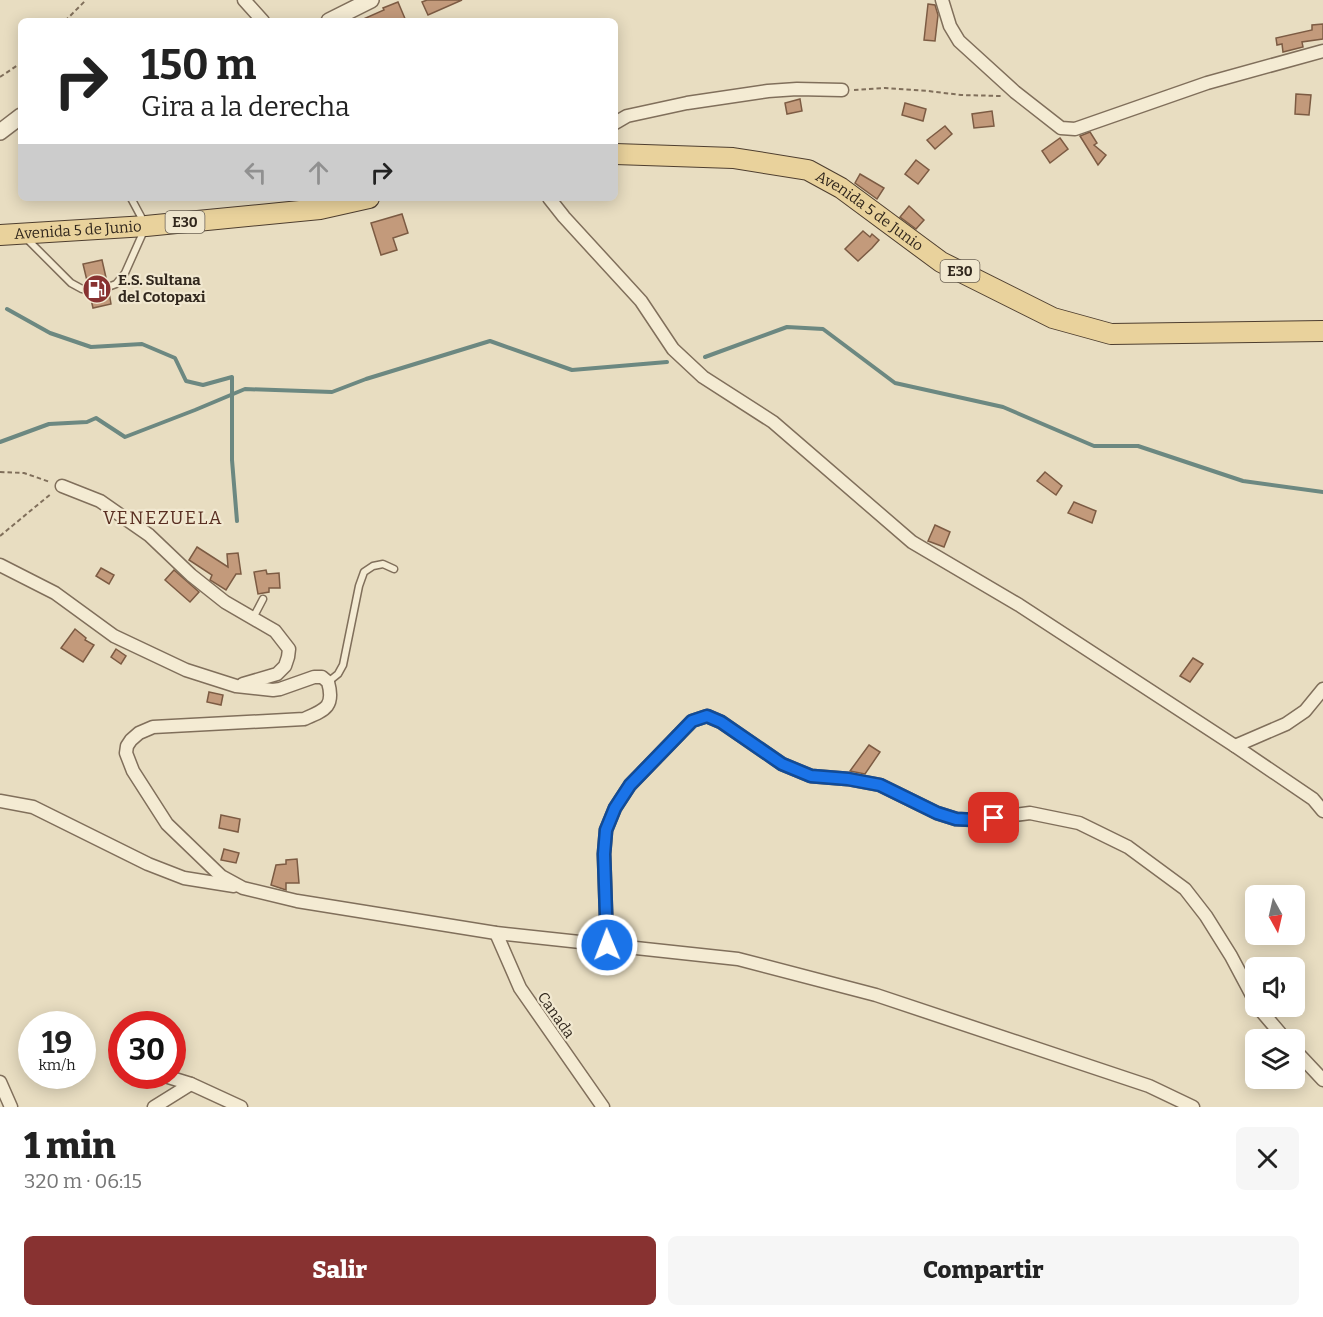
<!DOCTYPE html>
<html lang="es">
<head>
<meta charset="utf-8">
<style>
	:root { --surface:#fff; --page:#f6f6f6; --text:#222; --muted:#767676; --accent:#883231 }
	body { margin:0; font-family:Bitter,serif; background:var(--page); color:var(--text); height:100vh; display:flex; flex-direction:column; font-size:22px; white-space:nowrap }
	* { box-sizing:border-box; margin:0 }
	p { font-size:20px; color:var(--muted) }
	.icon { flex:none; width:33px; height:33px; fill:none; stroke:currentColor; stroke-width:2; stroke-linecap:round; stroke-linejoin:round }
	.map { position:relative; height:1107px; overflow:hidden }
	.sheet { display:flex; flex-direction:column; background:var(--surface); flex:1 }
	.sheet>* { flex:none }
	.hud { position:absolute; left:18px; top:18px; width:600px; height:183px; border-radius:9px; box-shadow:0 3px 15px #0003; background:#fff; color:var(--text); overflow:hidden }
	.needle { width:39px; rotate:172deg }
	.controls { position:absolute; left:1245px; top:885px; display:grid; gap:12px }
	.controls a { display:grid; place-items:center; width:60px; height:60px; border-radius:9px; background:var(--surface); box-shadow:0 3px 15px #0003; font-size:30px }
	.speed { position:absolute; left:18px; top:1011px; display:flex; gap:12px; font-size:30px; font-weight:700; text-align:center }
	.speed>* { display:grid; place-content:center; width:78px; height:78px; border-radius:50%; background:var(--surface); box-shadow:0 3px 15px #0003; line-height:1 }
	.speed small { font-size:15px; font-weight:400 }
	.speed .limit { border:9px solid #d22; background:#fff; color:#111 }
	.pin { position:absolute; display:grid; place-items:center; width:51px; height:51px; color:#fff; margin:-26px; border-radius:12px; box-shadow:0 3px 9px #0006 }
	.me { position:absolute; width:66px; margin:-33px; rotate:359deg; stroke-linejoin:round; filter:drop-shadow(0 0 4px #0008) }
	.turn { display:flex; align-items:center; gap:21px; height:126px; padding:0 24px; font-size:27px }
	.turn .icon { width:78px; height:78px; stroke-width:2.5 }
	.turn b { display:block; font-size:42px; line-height:51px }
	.lanes { display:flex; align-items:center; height:57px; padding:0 24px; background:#0003; justify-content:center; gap:30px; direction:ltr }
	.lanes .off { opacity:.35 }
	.round { display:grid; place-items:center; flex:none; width:63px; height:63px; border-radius:9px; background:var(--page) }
	.head { display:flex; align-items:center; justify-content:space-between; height:102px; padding:0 24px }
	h1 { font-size:36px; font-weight:800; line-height:45px }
	.action { display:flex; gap:12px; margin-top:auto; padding:12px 24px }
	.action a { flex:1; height:69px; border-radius:9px; background:var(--accent); color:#fff; font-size:24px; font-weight:800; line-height:69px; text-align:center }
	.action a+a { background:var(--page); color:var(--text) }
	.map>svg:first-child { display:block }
</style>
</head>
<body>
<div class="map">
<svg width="1323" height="1107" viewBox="0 0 1323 1107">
	<rect width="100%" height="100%" fill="#e8ddc1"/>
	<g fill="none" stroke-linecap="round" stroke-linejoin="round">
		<g stroke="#6c8881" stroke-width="4">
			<polyline points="7,309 50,333 91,347 142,344 175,358 186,381 203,385 232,377 232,460 237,521"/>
			<polyline points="705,357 787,327 823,329 895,383 1003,407 1094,446 1138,446 1243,481 1323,492"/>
			<polyline points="0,442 49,424 87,422 96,418 125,437 195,410 245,389 332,392 366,379 490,341 572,370 667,362"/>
		</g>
	</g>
	<g fill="#c39a7b" stroke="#7c5b43" stroke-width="1.5">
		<polygon points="427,0 462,0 428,15 422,2"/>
		<polygon points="398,2 406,21 359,21 384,10 383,8"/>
		<polygon points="928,4 935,5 938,15 935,41 924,40"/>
		<polygon points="1323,24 1323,39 1302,42 1303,47 1283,52 1282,44 1277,45 1276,38 1312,30 1312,25"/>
		<polygon points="1296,94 1311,95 1309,115 1295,114"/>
		<polygon points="800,99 802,111 787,114 785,103"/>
		<polygon points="905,103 926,109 923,121 902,115"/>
		<polygon points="992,111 994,126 974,128 972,114"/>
		<polygon points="945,126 952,134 935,149 927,140"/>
		<polygon points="1090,132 1097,143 1094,145 1106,155 1098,165 1080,136"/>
		<polygon points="1060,138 1068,149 1050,163 1042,151"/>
		<polygon points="916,160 929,170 918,184 905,174"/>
		<polygon points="860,174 884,188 877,199 855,183"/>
		<polygon points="909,206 924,220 916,229 900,217"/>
		<polygon points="402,214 408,233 393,238 397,250 381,255 371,223"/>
		<polygon points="863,231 870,237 872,234 879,240 872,248 858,261 845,249"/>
		<polygon points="102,260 107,282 104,284 103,288 105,291 109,292 111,304 93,308 90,295 93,293 94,289 92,286 88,285 83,264"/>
		<polygon points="1045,472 1062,486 1056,495 1037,481"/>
		<polygon points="1074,502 1096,511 1092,523 1068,513"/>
		<polygon points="935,525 950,532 944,547 928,541"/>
		<polygon points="197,547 228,567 227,554 238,553 241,574 236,574 226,590 210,580 212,575 189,560"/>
		<polygon points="101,568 114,575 109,584 96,576"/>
		<polygon points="174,570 199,592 190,602 165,580"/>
		<polygon points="266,570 267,574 279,573 280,588 269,588 269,592 258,594 254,572"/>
		<polygon points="75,629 86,638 85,640 94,645 83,662 61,648"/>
		<polygon points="116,649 126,656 121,664 111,657"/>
		<polygon points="1193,658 1203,664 1190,682 1180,676"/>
		<polygon points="209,692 223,695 221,705 207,702"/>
		<polygon points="869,745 880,752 865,774 850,771"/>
		<polygon points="221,815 240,819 238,832 219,828"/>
		<polygon points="224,849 239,853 236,863 221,860"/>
		<polygon points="297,859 299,883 286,883 286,890 271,885 276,865 286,864 286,860"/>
	</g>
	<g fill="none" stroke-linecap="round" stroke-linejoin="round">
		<g stroke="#806f5b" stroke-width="9">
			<g id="service">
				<polyline points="26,238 71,283 82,289 89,290"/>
				<polyline points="108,287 116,284 125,273 146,226 131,198"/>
				<polyline points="253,618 263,599"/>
				<polyline points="328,682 338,674 343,665 359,586 364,572 373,566 383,564 394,569"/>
			</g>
		</g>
		<g stroke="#806f5b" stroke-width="15">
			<g id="minor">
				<polyline points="244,0 263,21"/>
				<polyline points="942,0 950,26 959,41 1015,92 1061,128 1075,129 1207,83 1323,51"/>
				<polyline points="615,123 627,116 687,103 768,91 797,89 842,90"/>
				<polyline points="549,198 564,217 641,301 673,349 703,377 773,422 912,542 1019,605 1235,746 1313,799 1323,811"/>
				<polyline points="62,486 100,501 149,535 191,575 225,602 275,631 289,649 288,657 285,666 277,674 243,684"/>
				<path d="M0,565L55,593L114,636L186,670L236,686L273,690L280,689L314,677H322L328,682C335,707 325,710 304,719L153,727L139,733L131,740L127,746L126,753L133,771L167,824L221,876L243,888L297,901L496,933L738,959L876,995L1149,1086L1193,1107"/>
				<polyline points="1235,746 1286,724 1305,711 1323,689"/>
				<polyline points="0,801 33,807 148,864 184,878 234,886"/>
				<polyline points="496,933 520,988 603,1107"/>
				<polyline points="607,945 604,854 606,830 615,808 630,785 692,721 707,716 721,722 782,764 811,776 848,779 880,785 937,813 956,819 976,820 1030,813 1079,823 1128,847 1185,889 1206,916 1231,956 1256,1003"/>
				<polyline points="1257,1006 1286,1040"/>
				<polyline points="1294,1049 1323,1080"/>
				<polyline points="165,1076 191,1084 241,1107"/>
				<polyline points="0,1082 11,1107"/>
				<polyline points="154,1107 191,1084"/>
			</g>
		</g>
		<g stroke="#806f5b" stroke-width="18">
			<g id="tertiary">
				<polyline points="329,21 371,0"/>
				<polyline points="0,132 21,116"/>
			</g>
		</g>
		<g stroke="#4e3e2f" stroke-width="22">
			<g id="primary">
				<path id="s1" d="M615,154L733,158L808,170L841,188L941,262L1053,318L1111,334L1323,331"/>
				<path id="s2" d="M0,235L146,226L320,209L369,198"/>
			</g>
		</g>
		<g stroke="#806f5b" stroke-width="2" stroke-dasharray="4.5 3" stroke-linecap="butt">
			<polyline points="65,21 86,0"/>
			<polyline points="0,77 21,63"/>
			<polyline points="854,90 885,88 928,91 961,95 1001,96"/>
			<polyline points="0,472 24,473 50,482"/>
			<polyline points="0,536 52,493"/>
		</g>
		<use href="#service" stroke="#f4ebd3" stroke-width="6"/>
		<use href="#minor" stroke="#f4ebd3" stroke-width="12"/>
		<use href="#tertiary" stroke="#f4ebd3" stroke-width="15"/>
		<use href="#primary" stroke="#e9d29c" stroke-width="20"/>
	</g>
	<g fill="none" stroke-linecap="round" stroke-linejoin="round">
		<g stroke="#114b97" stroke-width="15">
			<polyline id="route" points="607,945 604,854 606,830 615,808 630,785 692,721 707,716 721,722 782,764 811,776 848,779 880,785 937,813 956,819 976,820 994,818"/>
		</g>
		<use href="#route" stroke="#1a73e8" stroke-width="10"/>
	</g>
	<defs>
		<g id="fuel-disc" transform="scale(1.5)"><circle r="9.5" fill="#883231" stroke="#f1e8d0"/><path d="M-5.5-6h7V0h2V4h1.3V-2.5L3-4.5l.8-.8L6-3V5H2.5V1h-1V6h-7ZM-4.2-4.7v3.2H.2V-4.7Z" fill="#fff"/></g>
	</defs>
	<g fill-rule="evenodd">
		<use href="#fuel-disc" x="97" y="289"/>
	</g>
	<g text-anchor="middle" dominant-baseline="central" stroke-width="4.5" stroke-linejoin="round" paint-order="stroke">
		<g fill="#f1e8d0" stroke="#6b6153" stroke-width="1.5">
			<rect x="165.5" y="211" width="39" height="22" rx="4.5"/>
			<rect x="940.5" y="260" width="39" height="22" rx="4.5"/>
		</g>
		<g font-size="14" font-weight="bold" fill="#31271d">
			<text x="185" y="222">E30</text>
			<text x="960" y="271">E30</text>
		</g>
		<g font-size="15" fill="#31271d" stroke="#f1e8d0">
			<text stroke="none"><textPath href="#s1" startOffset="268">Avenida 5 de Junio</textPath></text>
			<text stroke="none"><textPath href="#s2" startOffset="78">Avenida 5 de Junio</textPath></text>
			<text transform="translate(556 1015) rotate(55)">Canada</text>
		</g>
		<g font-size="15" font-weight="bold" fill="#31271d" stroke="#f1e8d0" text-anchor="start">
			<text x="118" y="280">E.S. Sultana<tspan x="118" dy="17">del Cotopaxi</tspan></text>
		</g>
		<g font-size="18" letter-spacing="1.5" fill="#592e21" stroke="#f1e8d0">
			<text x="163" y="518">VENEZUELA</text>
		</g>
	</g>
</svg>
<div class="controls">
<a><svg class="needle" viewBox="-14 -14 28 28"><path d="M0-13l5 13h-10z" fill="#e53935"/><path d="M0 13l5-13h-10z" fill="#767676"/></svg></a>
<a><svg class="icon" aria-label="sound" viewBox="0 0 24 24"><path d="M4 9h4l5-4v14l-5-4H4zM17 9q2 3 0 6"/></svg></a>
<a><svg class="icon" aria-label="layers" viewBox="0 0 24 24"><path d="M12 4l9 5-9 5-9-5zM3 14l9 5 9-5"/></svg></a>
</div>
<div class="speed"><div>19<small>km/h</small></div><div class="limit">30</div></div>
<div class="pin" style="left:994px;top:818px;background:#d93025"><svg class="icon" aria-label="arrive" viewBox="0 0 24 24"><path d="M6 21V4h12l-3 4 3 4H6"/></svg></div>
<svg class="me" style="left:607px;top:945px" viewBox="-20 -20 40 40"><circle r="17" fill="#1a73e8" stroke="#fff" stroke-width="3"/><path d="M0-11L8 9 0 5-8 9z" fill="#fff"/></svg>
<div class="hud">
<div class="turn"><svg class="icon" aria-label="right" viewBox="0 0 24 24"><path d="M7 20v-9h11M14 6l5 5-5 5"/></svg><div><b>150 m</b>Gira a la derecha</div></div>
<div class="lanes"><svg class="icon off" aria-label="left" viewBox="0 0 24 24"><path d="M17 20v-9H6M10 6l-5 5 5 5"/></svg><svg class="icon off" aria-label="ahead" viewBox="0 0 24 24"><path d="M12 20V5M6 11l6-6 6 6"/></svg><svg class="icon" aria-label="right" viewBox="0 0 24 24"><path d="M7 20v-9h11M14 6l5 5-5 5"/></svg></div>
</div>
</div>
<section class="sheet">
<div class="head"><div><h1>1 min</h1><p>320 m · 06:15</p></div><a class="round"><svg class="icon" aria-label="close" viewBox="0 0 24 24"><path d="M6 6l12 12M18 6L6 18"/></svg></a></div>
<div class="action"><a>Salir</a><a>Compartir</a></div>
</section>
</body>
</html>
